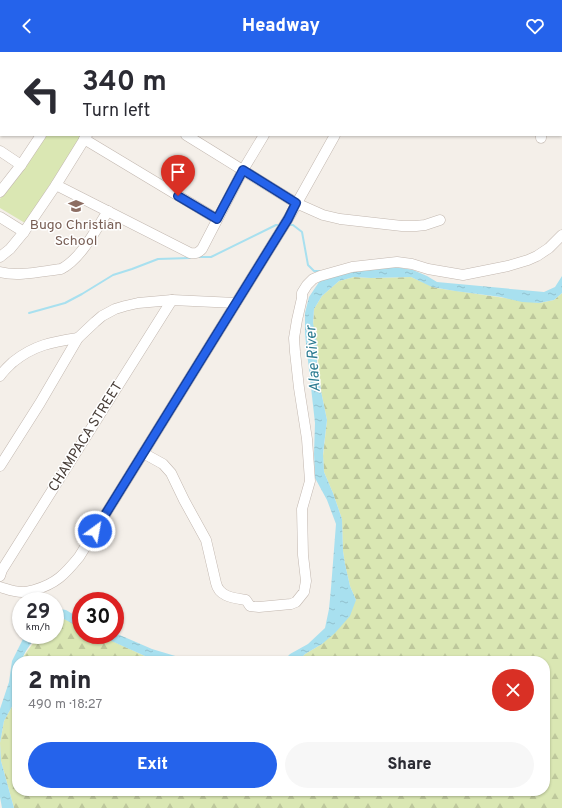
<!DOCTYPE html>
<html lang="en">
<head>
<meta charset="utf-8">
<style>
	:root { --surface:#fff; --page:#f7f7f7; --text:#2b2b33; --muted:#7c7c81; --accent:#2563eb }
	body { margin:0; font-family:Overpass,sans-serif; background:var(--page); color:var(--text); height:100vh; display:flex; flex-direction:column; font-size:15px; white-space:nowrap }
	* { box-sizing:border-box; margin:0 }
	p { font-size:13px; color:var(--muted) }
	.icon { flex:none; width:22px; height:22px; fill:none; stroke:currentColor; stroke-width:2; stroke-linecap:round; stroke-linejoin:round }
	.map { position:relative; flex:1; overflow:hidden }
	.sheet { position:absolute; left:12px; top:604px; width:538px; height:140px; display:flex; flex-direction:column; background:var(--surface); border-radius:16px; box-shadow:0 1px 3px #0004 }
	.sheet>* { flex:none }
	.top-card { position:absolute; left:0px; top:0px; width:562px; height:84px; box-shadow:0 1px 3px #0004; background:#fff; color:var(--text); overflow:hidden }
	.speed { position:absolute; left:12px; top:540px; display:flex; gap:8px; font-size:20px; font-weight:700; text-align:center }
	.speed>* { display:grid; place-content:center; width:52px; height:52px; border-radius:50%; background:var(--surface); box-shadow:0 1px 3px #0004; line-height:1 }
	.speed small { font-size:10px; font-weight:400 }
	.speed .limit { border:6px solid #d22; background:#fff; color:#111 }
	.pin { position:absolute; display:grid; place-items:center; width:34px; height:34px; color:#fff; margin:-41px -17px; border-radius:50% 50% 50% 0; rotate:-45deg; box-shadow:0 0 4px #0007 }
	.pin .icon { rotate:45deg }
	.me { position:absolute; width:44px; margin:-22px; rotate:32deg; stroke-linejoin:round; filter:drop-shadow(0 0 3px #0008) }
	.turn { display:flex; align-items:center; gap:14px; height:84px; padding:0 16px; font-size:18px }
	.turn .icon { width:52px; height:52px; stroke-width:2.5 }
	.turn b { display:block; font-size:28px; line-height:34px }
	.round { display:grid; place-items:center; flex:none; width:42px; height:42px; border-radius:21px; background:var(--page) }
	.head { display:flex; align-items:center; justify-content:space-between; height:68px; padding:0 16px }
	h1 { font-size:24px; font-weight:800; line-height:30px }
	.button { display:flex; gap:8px; margin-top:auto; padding:8px 16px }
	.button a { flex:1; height:46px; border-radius:24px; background:var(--accent); color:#fff; font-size:16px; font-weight:800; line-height:46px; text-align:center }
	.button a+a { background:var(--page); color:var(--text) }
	header { display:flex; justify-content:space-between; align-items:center; height:52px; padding:0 16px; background:var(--accent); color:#fff; font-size:18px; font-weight:800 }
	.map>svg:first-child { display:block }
</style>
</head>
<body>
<header><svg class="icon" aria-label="back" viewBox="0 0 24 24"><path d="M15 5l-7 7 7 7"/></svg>Headway<svg class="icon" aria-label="heart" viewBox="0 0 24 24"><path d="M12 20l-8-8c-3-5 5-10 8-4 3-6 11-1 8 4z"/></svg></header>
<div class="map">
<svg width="562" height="756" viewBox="0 0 562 756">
	<defs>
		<pattern id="forest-firs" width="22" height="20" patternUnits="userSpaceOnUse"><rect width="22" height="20" fill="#dae7b3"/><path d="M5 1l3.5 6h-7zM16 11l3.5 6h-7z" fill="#bdc79b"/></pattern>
		<pattern id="water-ripples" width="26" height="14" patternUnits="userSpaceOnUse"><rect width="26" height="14" fill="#a8e0ef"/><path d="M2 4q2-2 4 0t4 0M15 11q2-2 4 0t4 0" fill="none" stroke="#92c1ce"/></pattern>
	</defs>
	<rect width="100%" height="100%" fill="#f4efe9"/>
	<g fill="url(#forest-firs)">
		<polygon points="354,225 371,226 411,225 436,236 539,251 554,248 562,241 562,756 14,756 1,709 0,691 4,669 15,649 17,640 17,739 545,739 545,609 297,609 305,602 322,592 356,548 350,534 345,512 343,499 342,467 333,441 324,420 323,404 327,368 321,339 317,297 313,274 314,257 322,244 339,229"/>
		<polygon points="62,566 81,575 81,583 99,583 145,604 160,609 22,609 23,605 39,583 55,583 55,570"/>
	</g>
	<polygon fill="#dae7b3" points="45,83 82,83 25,171 0,156 0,147"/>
	<g fill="url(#water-ripples)">
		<polygon points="396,215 413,218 427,224 437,230 544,240 555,235 562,224 562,241 554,248 539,251 522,250 501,245 455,239 432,235 411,225 371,226 354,225 339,229 322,244 314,257 313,271 317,291 317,312 321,339 327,368 323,402 324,420 333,441 342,467 343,499 345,512 350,534 356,548 350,564 335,581 322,592 305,602 298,609 283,609 290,602 308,592 325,576 329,557 331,536 336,472 327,448 315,426 314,402 315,371 305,282 305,261 309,245 319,230 334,220"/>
		<polygon points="55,556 66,558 81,567 81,576 62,566 55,570"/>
		<polygon points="115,581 152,597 192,609 159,609 145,604 98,583 115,583"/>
		<path d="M25,583H39C33,588 23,601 22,609H17V640L15,649L4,669L0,691L1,709L14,756H2L0,745V657L9,630L12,609Z"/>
	</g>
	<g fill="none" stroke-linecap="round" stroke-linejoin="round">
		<g stroke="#a8e0ef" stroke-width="2">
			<polyline points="289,173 293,173 302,180 308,213 314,219 319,219"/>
			<polyline points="196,205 211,205 276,173 280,173"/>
			<polyline points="29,261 65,251 82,242 113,223 132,217 158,207 190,206"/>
		</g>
		<g stroke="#c2b7af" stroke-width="11">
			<g id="minor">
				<polyline points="56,0 58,1"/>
				<polyline points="161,0 162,1"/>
				<polyline points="263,0 265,1"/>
				<polyline points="493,0 494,1"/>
				<polyline points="93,1 93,0"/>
				<polyline points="138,1 138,0"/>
				<polyline points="309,1 310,0"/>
				<polyline points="381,1 381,0"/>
				<polyline points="530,1 530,0"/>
				<polyline points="561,13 562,10"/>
				<polyline points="0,35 1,36"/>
				<polyline points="186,83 296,151 323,163 340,167 402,174 416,174 425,173 440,168"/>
				<polyline points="541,86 541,83"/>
				<polyline points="84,87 217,167"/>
				<polyline points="0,99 21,113"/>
				<path d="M56,133L190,201C196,202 198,201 202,197L243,118L264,83"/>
				<polyline points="0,140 21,113 41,83"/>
				<polyline points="0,165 24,180"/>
				<polyline points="0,205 10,197 24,180 56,133 87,83"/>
				<path d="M0,220C18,225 43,219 61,217C81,207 96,177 108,159"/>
				<path d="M0,324C4,318 8,315 13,310C34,293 52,290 78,286"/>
				<path d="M143,401L163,412L171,421L184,448L206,488L216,531C219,545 234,546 246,548L250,554L259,555L291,552L296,550L304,540L306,529L303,503L302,457L310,429L307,387L299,336L295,300L294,286L297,268L302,246V241L307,233L313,227L320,224L352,215L397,210L412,212L428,217L463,223L508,214L528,208L537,204L549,196L562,183"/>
				<polyline points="0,414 40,351 78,286 95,270 102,264 115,257 125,254 138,251 172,248 236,251"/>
				<polyline points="0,524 2,518 172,248"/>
				<path d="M0,535C7,537 14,540 22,540C26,540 30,539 34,538C56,532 65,522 79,505L288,167L335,83"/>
			</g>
		</g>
		<use href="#minor" stroke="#fff" stroke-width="10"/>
	</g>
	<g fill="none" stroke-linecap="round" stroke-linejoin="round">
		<g stroke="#184099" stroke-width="10">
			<polyline id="route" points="95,479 288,167 296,151 243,118 217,167 178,144"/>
		</g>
		<use href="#route" stroke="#2563eb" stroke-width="7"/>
	</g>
	<defs>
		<g id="school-bare" transform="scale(1.2)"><path d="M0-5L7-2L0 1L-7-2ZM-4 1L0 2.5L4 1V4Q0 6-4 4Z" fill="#8d6e63" stroke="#fff" stroke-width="2.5" paint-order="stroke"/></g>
	</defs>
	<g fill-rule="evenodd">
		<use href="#school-bare" x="76" y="154"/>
	</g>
	<g text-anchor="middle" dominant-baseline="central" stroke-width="3" stroke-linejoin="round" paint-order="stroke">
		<g font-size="14" fill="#785e54" stroke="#fff">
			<text x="76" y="173">Bugo Christian<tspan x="76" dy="16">School</tspan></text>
		</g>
		<g font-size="14" fill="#483e38" stroke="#fff">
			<text transform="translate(86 385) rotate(-58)">CHAMPACA STREET</text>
		</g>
		<g font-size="15" font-style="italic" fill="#2c7b91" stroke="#fff">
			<text transform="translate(314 307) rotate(-94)">Alae River</text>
		</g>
	</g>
</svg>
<div class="speed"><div>29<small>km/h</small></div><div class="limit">30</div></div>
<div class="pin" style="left:178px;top:144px;background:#d93025"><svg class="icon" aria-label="arrive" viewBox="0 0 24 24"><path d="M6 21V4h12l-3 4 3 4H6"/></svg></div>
<svg class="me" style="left:95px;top:479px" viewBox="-20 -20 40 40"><circle r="17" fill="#2563eb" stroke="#fff" stroke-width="3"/><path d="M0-11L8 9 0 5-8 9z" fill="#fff"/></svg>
<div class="top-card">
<div class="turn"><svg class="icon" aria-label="left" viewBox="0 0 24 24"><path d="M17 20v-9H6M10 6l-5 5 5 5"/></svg><div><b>340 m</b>Turn left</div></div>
</div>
<section class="sheet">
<div class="head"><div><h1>2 min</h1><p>490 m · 18:27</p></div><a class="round" style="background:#d93025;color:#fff"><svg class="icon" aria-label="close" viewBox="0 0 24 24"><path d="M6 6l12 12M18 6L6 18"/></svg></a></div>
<div class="button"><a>Exit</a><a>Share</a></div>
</section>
</div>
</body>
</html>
